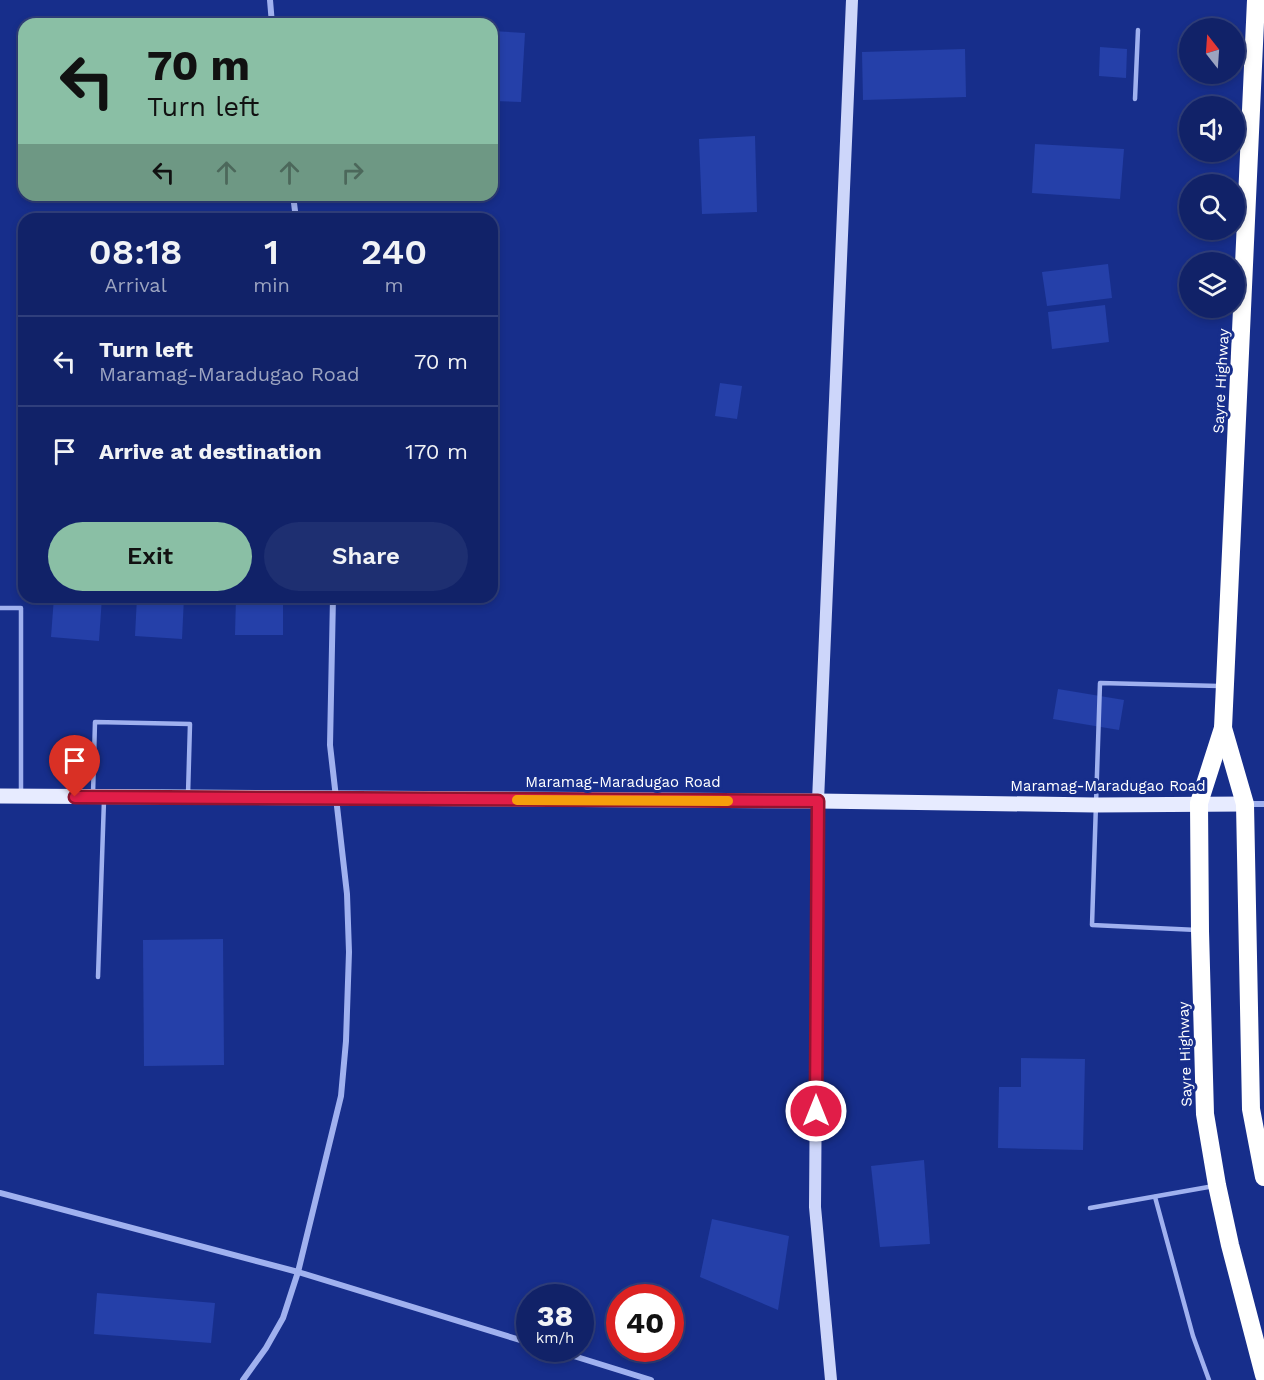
<!DOCTYPE html>
<html lang="en">
<head>
<meta charset="utf-8">
<style>
	:root { --surface:#112268; --page:#1e2f71; --text:#f1f3f6; --muted:#9ca4c0; --line:#303f7c; --accent:#8abfa5 }
	body { margin:0; font-family:"Work Sans",sans-serif; background:var(--page); color:var(--text); height:100vh; display:flex; flex-direction:column; font-size:22px; white-space:nowrap }
	* { box-sizing:border-box; margin:0 }
	p { font-size:20px; color:var(--muted) }
	.icon { flex:none; width:33px; height:33px; fill:none; stroke:currentColor; stroke-width:2; stroke-linecap:round; stroke-linejoin:round }
	.map { position:relative; flex:1; overflow:hidden }
	.side { position:absolute; left:18px; top:213px; width:480px; height:390px; display:flex; flex-direction:column; background:var(--surface); border-radius:18px; box-shadow:0 3px 9px #0003,0 0 0 2px var(--line) }
	.side>* { flex:none }
	.hud { position:absolute; left:18px; top:18px; width:480px; height:183px; border-radius:18px; box-shadow:0 3px 9px #0003,0 0 0 2px var(--line); background:#8abfa5; color:#111; overflow:hidden }
	.needle { width:39px; rotate:343deg }
	.fabs { position:absolute; left:1179px; top:18px; display:grid; gap:12px }
	.fabs a { display:grid; place-items:center; width:66px; height:66px; border-radius:50%; background:var(--surface); box-shadow:0 3px 9px #0003,0 0 0 2px var(--line); font-size:30px }
	.speed { position:absolute; left:516px; top:1284px; display:flex; gap:12px; font-size:30px; font-weight:700; text-align:center }
	.speed>* { display:grid; place-content:center; width:78px; height:78px; border-radius:50%; background:var(--surface); box-shadow:0 3px 9px #0003,0 0 0 2px var(--line); line-height:1 }
	.speed small { font-size:15px; font-weight:400 }
	.speed .limit { border:9px solid #d22; background:#fff; color:#111 }
	.pin { position:absolute; display:grid; place-items:center; width:51px; height:51px; color:#fff; margin:-62px -26px; border-radius:50% 50% 50% 0; rotate:-45deg; box-shadow:0 0 6px #0007 }
	.pin .icon { rotate:45deg }
	.me { position:absolute; width:66px; margin:-33px; rotate:0deg; stroke-linejoin:round; filter:drop-shadow(0 0 4px #0008) }
	.turn { display:flex; align-items:center; gap:21px; height:126px; padding:0 30px; font-size:27px }
	.turn .icon { width:78px; height:78px; stroke-width:2.5 }
	.turn b { display:block; font-size:42px; line-height:51px }
	.lanes { display:flex; align-items:center; height:57px; padding:0 30px; background:#0003; justify-content:center; gap:30px; direction:ltr }
	.lanes .off { opacity:.35 }
	.eta { display:flex; justify-content:space-evenly; align-items:center; height:102px; text-align:center }
	.eta b { font-size:36px; font-weight:600; line-height:42px }
	.button { display:flex; gap:12px; margin-top:auto; padding:12px 30px }
	.button a { flex:1; height:69px; border-radius:36px; background:var(--accent); color:#111; font-size:24px; font-weight:600; line-height:69px; text-align:center }
	.button a+a { background:var(--page); color:var(--text) }
	ul { padding:0; list-style:none }
	li { display:flex; align-items:center; gap:18px; height:90px; padding:0 30px; border-top:2px solid var(--line) }
	li div { flex:1 }
	li b { display:block; font-size:22px }
	li em { font-style:normal }
	.map>svg:first-child { display:block }
</style>
</head>
<body>
<div class="map">
<svg width="1264" height="1380" viewBox="0 0 1264 1380">
	<rect width="100%" height="100%" fill="#172e8b"/>
	<g fill="#2540a9">
		<polygon points="233,17 234,24 198,24 198,23"/>
		<polygon points="492,31 525,33 521,102 492,101"/>
		<polygon points="1100,47 1127,49 1126,78 1099,76"/>
		<polygon points="965,49 966,97 863,100 862,52"/>
		<polygon points="755,136 757,212 702,214 699,139"/>
		<polygon points="1035,144 1124,149 1120,199 1032,193"/>
		<polygon points="1108,264 1112,298 1047,306 1042,272"/>
		<polygon points="1105,305 1109,342 1052,349 1048,312"/>
		<polygon points="720,383 742,386 737,419 715,416"/>
		<polygon points="54,597 102,597 99,641 51,637"/>
		<polygon points="137,597 184,597 182,639 135,636"/>
		<polygon points="236,597 283,597 283,635 235,635"/>
		<polygon points="1058,689 1124,700 1119,730 1053,719"/>
		<polygon points="223,939 224,1065 144,1066 143,940"/>
		<polygon points="1021,1058 1085,1059 1083,1150 998,1148 999,1087 1021,1087"/>
		<polygon points="924,1160 930,1244 880,1247 871,1166"/>
		<polygon points="712,1219 789,1236 778,1310 700,1277"/>
		<polygon points="97,1293 215,1303 211,1343 94,1334"/>
	</g>
	<g fill="none" stroke-linecap="round" stroke-linejoin="round">
		<g stroke="#a0b1ef" stroke-width="4.5">
			<polyline points="1135,99 1138,30"/>
			<polyline points="0,608 21,608 21,794"/>
			<polyline points="93,794 95,722 190,724 188,795"/>
			<polyline points="1197,930 1092,925 1100,683 1219,686"/>
			<polyline points="98,977 104,800"/>
			<polyline points="1155,1197 1193,1336 1209,1380"/>
			<polyline points="1090,1208 1214,1186"/>
		</g>
		<g stroke="#a0b1ef" stroke-width="6">
			<polyline points="270,0 272,24"/>
			<polyline points="293,195 296,219"/>
			<polyline points="1247,804 1264,804"/>
			<polyline points="0,1193 298,1272 530,1343"/>
			<polyline points="548,1348 651,1380"/>
			<polyline points="243,1380 266,1348 283,1318 298,1272 341,1096 346,1041 349,952 347,894 330,745 333,597"/>
		</g>
		<polyline stroke="#cdd6fa" stroke-width="12" points="831,1380 815,1207 818,801 852,0"/>
		<polyline stroke="#e7ebff" stroke-width="15" points="0,796 818,801 1095,805 1245,804"/>
		<g stroke="#fff" stroke-width="18">
			<polyline points="1256,0 1223,728 1199,803 1200,931 1205,1114 1217,1185 1230,1245 1264,1375"/>
			<polyline points="1223,728 1245,804 1251,1109 1264,1177"/>
		</g>
	</g>
	<g fill="none" stroke-linecap="round" stroke-linejoin="round">
		<g stroke="#92132f" stroke-width="15">
			<polyline id="route" points="75,797 818,801 816,1111"/>
		</g>
		<use href="#route" stroke="#e11d48" stroke-width="10"/>
		<polyline stroke="#f59e0b" stroke-width="10" points="517,800 728,801"/>
	</g>
	<g text-anchor="middle" dominant-baseline="central" stroke-width="6" stroke-linejoin="round" paint-order="stroke">
		<g font-size="15" fill="#fff" stroke="#172e8b">
			<text transform="translate(1221 381) rotate(-87)">Sayre Highway</text>
			<text x="623" y="782">Maramag-Maradugao Road</text>
			<text x="1108" y="786">Maramag-Maradugao Road</text>
			<text transform="translate(1185 1054) rotate(-92)">Sayre Highway</text>
		</g>
	</g>
</svg>
<div class="fabs">
<a><svg class="needle" viewBox="-14 -14 28 28"><path d="M0-13l5 13h-10z" fill="#e53935"/><path d="M0 13l5-13h-10z" fill="#9ca4c0"/></svg></a>
<a><svg class="icon" aria-label="sound" viewBox="0 0 24 24"><path d="M4 9h4l5-4v14l-5-4H4zM17 9q2 3 0 6"/></svg></a>
<a><svg class="icon" aria-label="search" viewBox="0 0 24 24"><circle cx="10" cy="10" r="6"/><path d="M15 15l6 6"/></svg></a>
<a><svg class="icon" aria-label="layers" viewBox="0 0 24 24"><path d="M12 4l9 5-9 5-9-5zM3 14l9 5 9-5"/></svg></a>
</div>
<div class="speed"><div>38<small>km/h</small></div><div class="limit">40</div></div>
<div class="pin" style="left:75px;top:797px;background:#d93025"><svg class="icon" aria-label="arrive" viewBox="0 0 24 24"><path d="M6 21V4h12l-3 4 3 4H6"/></svg></div>
<svg class="me" style="left:816px;top:1111px" viewBox="-20 -20 40 40"><circle r="17" fill="#e11d48" stroke="#fff" stroke-width="3"/><path d="M0-11L8 9 0 5-8 9z" fill="#fff"/></svg>
<div class="hud">
<div class="turn"><svg class="icon" aria-label="left" viewBox="0 0 24 24"><path d="M17 20v-9H6M10 6l-5 5 5 5"/></svg><div><b>70 m</b>Turn left</div></div>
<div class="lanes"><svg class="icon" aria-label="left" viewBox="0 0 24 24"><path d="M17 20v-9H6M10 6l-5 5 5 5"/></svg><svg class="icon off" aria-label="ahead" viewBox="0 0 24 24"><path d="M12 20V5M6 11l6-6 6 6"/></svg><svg class="icon off" aria-label="ahead" viewBox="0 0 24 24"><path d="M12 20V5M6 11l6-6 6 6"/></svg><svg class="icon off" aria-label="right" viewBox="0 0 24 24"><path d="M7 20v-9h11M14 6l5 5-5 5"/></svg></div>
</div>
<section class="side">
<div class="eta">
<div><b>08:18</b><p>Arrival</p></div>
<div><b>1</b><p>min</p></div>
<div><b>240</b><p>m</p></div>
</div>
<ul>
<li><svg class="icon" aria-label="left" viewBox="0 0 24 24"><path d="M17 20v-9H6M10 6l-5 5 5 5"/></svg><div><b>Turn left</b><p>Maramag-Maradugao Road</p></div><em>70 m</em></li>
<li><svg class="icon" aria-label="arrive" viewBox="0 0 24 24"><path d="M6 21V4h12l-3 4 3 4H6"/></svg><div><b>Arrive at destination</b></div><em>170 m</em></li>
</ul>
<div class="button"><a>Exit</a><a>Share</a></div>
</section>
</div>
</body>
</html>
